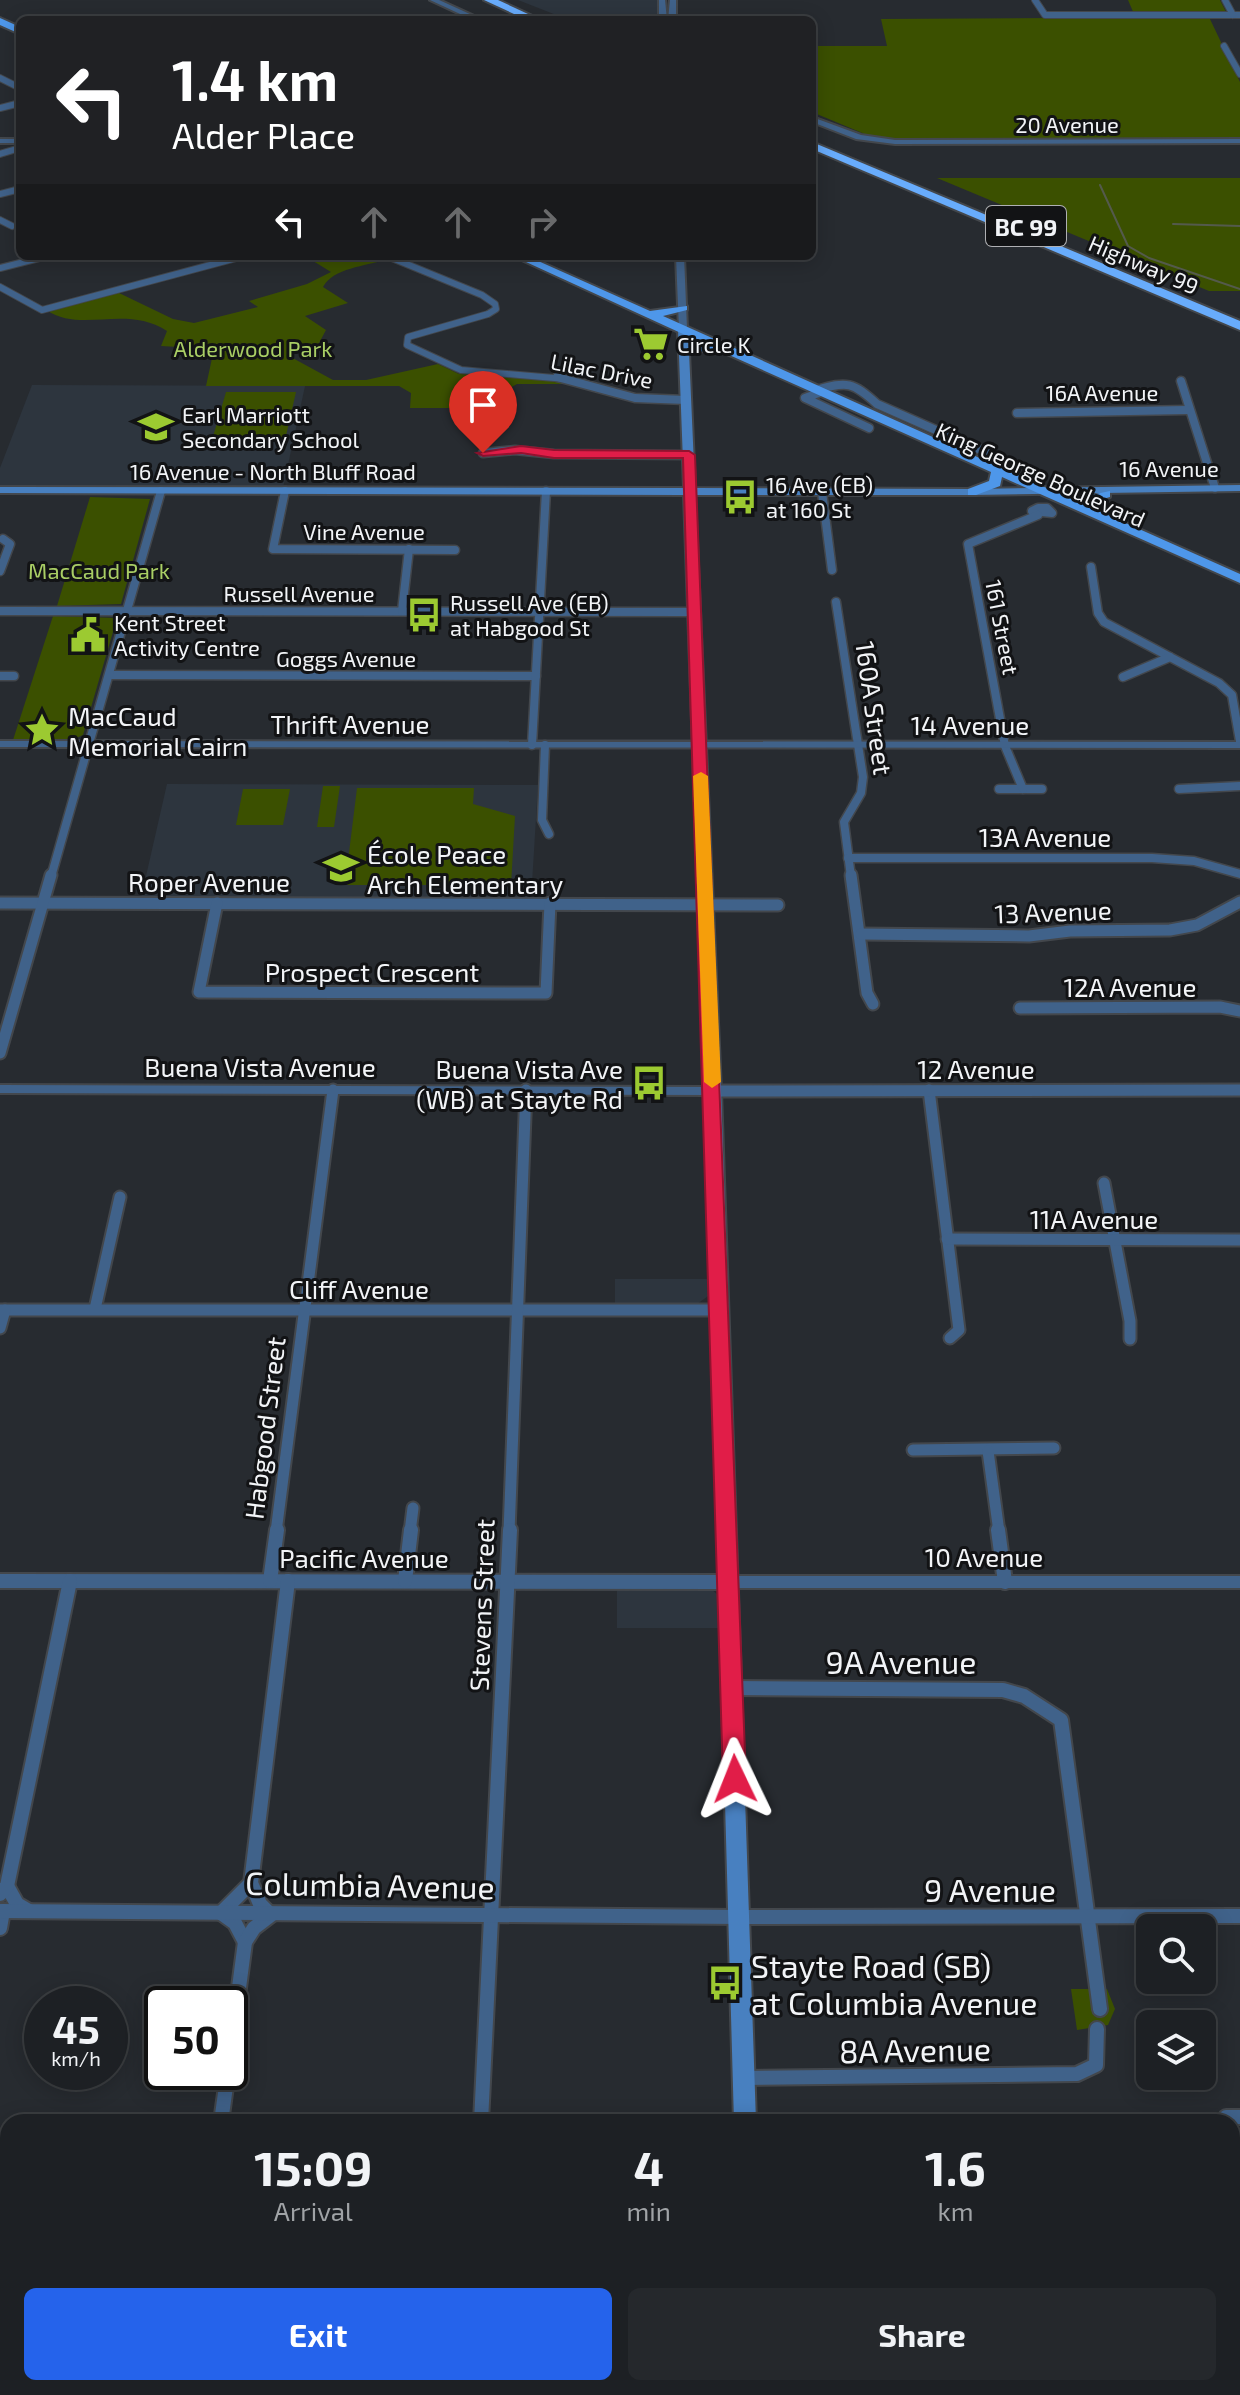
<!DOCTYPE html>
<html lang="en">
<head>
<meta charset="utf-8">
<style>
	:root { --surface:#1d2024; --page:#25282c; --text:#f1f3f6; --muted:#a0a3a6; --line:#3b3e41; --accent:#2563eb }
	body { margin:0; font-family:"Exo 2",sans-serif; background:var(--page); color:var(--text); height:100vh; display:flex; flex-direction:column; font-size:30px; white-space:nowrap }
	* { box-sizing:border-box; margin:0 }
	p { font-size:26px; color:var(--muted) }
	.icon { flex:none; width:44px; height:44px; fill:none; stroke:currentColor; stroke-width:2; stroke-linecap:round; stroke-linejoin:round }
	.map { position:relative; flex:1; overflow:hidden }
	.panel { position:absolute; left:0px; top:2114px; width:1240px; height:282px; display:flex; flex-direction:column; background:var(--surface); border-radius:24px 24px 0 0; box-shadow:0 4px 20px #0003,0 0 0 2px var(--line) }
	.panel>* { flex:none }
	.top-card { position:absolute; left:16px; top:16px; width:800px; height:244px; border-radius:12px; box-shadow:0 4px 20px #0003,0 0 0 2px var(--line); background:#202124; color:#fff; overflow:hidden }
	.controls { position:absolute; left:1136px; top:1914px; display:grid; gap:16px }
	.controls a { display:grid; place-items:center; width:80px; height:80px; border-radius:12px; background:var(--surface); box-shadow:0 4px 20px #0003,0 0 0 2px var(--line); font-size:40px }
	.speed { position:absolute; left:24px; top:1986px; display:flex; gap:16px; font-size:40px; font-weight:700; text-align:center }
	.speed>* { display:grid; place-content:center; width:104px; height:104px; border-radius:50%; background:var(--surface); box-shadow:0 4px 20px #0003,0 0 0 2px var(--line); line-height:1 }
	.speed small { font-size:20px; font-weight:400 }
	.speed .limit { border:4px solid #111; border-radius:12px; background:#fff; color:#111 }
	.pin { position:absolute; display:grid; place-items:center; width:68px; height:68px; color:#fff; margin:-82px -34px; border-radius:50% 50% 50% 0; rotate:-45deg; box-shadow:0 0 8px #0007 }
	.pin .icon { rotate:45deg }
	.me { position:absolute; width:88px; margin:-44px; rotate:358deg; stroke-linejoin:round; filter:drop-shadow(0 0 6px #0008) }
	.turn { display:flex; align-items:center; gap:28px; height:168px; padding:0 24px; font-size:36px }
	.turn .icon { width:104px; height:104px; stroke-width:2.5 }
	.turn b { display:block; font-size:56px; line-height:68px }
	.lanes { display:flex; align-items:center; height:76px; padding:0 24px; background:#0003; justify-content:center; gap:40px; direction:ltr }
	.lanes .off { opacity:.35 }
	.eta { display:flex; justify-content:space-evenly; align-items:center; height:136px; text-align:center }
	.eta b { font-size:48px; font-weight:700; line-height:56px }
	.button { display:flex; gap:16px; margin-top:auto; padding:16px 24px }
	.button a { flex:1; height:92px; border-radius:12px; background:var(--accent); color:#fff; font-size:32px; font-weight:700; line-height:92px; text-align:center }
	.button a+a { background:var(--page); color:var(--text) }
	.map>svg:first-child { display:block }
</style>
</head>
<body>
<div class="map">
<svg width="1240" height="2395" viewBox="0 0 1240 2395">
	<rect width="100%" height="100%" fill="#272b30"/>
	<g fill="#2d353e">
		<polygon points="518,0 658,0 659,20 569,20"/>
		<polygon points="32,385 305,386 283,488 0,486 0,468"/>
		<polygon points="167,784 538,785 531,900 141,898"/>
		<polygon points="615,1279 711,1279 711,1294 697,1304 615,1305"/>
		<polygon points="617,1587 710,1588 720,1597 721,1628 617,1628"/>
	</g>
	<g fill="#3b5000">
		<polygon points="1128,0 1220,0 1227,14 1134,14"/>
		<polygon points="1209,17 1240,82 1240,139 895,139 867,135 812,112 812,46 887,46 881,19"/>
		<polygon points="937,178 1240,178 1240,291 1209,291"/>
		<path d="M305,256H377L385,260C366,266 333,268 323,287L348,303L305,316L326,330L318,345L289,356L333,380H366L438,364L459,374L545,378L572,384H517L499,394L497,408H410L411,393L399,386H206L214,349L161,346L167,331C125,304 82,334 46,310L117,292L173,319L194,323L258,307L249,301L307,284L331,272Z"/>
		<polygon points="226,392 296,392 285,440 212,440"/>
		<polygon points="90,497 150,499 121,604 57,606"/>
		<polygon points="53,616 117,618 83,735 74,739 13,740"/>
		<polygon points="323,786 340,786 334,827 317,827"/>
		<polygon points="357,788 474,788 473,804 515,816 511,885 345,885"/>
		<polygon points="243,789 290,789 283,825 236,825"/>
		<polygon points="1071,1989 1107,1989 1115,2009 1108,2025 1077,2030"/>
		<polygon points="0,2361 8,2361 8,2388 742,2388 742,2395 0,2395"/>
	</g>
	<polygon fill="#101802" stroke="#545a4c" stroke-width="2" points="946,2388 1004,2388 1039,2395 877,2395"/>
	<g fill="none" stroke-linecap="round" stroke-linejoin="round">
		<g stroke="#545a4c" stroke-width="2">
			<polyline points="1100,185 1128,246 1149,258 1240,289"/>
			<polyline points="1173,224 1240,226"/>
		</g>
		<g stroke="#43474c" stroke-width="8">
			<g id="minor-far3">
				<polyline points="1035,0 1045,15 1240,15"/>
				<polyline points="1225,0 1233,15"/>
				<polyline points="1224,46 1240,74"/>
				<polyline points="0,78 20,88"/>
				<polyline points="0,108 20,103"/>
				<polyline points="0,154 20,148"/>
				<polyline points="0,194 20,189"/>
				<polyline points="0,220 12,226"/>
				<polyline points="387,256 482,295 495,304 496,309 488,314 408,337 407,345 461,370 566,379"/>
				<polyline points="0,268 47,256"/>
				<polyline points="0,287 42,310 244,256"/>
			</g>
		</g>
		<g stroke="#43474c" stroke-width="11">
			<g id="minor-far2">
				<polyline points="557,377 635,398 686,400"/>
				<polyline points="1181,381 1215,488"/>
				<path d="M817,390C847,381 853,382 877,404L999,458"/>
				<polyline points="821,392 805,398 869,428"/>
				<polyline points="1017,413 1187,410"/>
				<polyline points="483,453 515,450 554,454 689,455"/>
				<polyline points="285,491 273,549 455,550"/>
				<polyline points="822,492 832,570"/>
				<polygon points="1038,508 1047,508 1052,513 1032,511"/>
				<polyline points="1091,567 1098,613 1104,622 1219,683 1232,695 1240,741"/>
				<polyline points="0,571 10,544 3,539"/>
				<polyline points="836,602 863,777 861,793 844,822 851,877"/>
				<polyline points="0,611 694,612"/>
				<polyline points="402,611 409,549"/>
				<polyline points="109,675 536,676"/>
				<polyline points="0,676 14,676"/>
				<polyline points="1123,677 1170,657"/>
				<polyline points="532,745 546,491"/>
				<polyline points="545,745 542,820 549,834"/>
				<polyline points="999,789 1042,789"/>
				<polyline points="1023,789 1005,746 968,544 1038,515"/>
				<polyline points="1179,789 1240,786"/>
				<polyline points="848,858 1152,858 1194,861 1240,874"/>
				<polyline points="51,877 161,491"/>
			</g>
		</g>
		<g stroke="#43474c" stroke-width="15">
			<g id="minor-far1">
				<polyline points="851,875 867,993 873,1004"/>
				<polyline points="0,903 778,905"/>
				<polyline points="217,903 199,992 546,993 550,903"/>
				<polyline points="861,934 1029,936 1070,931 1170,930 1197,925 1240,902"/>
				<polyline points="1020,1008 1220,1007 1240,1011"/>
				<polyline points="0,1053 51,875"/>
				<polyline points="929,1090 959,1330 950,1338"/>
				<polyline points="713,1091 1240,1090"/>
				<polyline points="1104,1183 1130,1321 1130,1339"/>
				<polyline points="947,1239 1240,1240"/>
				<polyline points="95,1309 120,1197"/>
				<polyline points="0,1310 718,1310"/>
				<polyline points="0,1328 5,1310"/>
				<polyline points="913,1450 1054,1448"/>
				<polyline points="988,1451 999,1532"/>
				<polyline points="276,1532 333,1090"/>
				<polyline points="410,1532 413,1508"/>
				<polyline points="509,1532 526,1090"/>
			</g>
		</g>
		<g stroke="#43474c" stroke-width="18">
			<g id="minor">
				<polyline points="998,1530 1005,1582"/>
				<polyline points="0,1581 729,1582"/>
				<polyline points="270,1581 277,1530"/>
				<polyline points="405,1581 411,1530"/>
				<polyline points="731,1688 1003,1690 1024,1696 1061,1720 1100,2009"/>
				<polyline points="7,1886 17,1904 29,1911"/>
				<polyline points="0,1894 7,1886 70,1581"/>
				<polyline points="739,1917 1240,1916"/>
				<polyline points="0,1928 3,1911"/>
				<polyline points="245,1942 235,1923 221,1913 251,1883"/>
				<polyline points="230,2056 245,1942 254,1928 271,1915 260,1904 251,1883 288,1581"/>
				<polyline points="743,2078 1077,2074 1096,2065 1097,2029"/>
				<polyline points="1226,2117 1240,2117"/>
				<polyline points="221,2122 228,2072"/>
				<polyline points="481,2122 510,1530"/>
			</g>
		</g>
		<g stroke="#43474c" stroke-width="4">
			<g id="tertiary">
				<polygon points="430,0 439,0 483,20 473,20"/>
				<polygon points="659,0 665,0 667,20 659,20"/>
				<polygon points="670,0 676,0 676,20 668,20"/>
				<polygon points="812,117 861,135 895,140 1240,139 1240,143 895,144 856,139 812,122"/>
				<rect x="0" y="139" width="20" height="4"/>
				<polygon points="676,256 684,256 687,329 683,332 679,329"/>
				<polygon points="0,741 1240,742 1240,748 0,747"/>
				<polygon points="0,1085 713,1087 720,1091 713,1095 0,1093"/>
				<polygon points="729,1576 1240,1576 1240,1588 729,1588 723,1586 721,1582 723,1578"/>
				<polygon points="0,1904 739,1910 745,1912 748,1917 745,1922 739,1924 0,1918"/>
				<rect x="0" y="2333" width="8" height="18"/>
			</g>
		</g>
		<g stroke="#43474c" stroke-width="4">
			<g id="secondary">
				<polygon points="683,326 688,329 695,488 972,489 1240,485 1240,491 972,495 695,495 721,1091 756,2122 734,2122 705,1091 684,495 0,493 0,487 684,488 678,329"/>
				<rect x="1232" y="2335" width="8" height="20"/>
			</g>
		</g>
		<g stroke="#43474c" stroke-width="4">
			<g id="primary">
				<polygon points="0,18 20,27 20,34 0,25"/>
				<polygon points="513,256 527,256 650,311 687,306 687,310 663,316 1080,503 1081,497 1110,491 1110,497 1092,502 1092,508 1240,574 1240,583 1002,477 1000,486 976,495 968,495 968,489 989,481 991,472 718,350 679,353 679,349 707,345"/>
			</g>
		</g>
		<g stroke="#43474c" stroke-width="4">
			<g id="motorway">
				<polygon points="484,0 498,0 541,20 527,20"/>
				<polygon points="812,142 1240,321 1240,330 812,149"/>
			</g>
		</g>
		<use href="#minor-far3" stroke="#40628a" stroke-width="6"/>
		<use href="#minor-far2" stroke="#40628a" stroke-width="8"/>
		<use href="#minor-far1" stroke="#40628a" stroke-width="11"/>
		<use href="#minor" stroke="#40628a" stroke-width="14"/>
		<use href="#tertiary" fill="#40628a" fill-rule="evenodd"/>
		<use href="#secondary" fill="#4880c0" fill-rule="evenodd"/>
		<use href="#primary" fill="#4e97ea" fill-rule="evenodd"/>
		<use href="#motorway" fill="#68acfc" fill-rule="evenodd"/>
	</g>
	<polygon fill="#e11d48" stroke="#92132f" stroke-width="2" points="521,446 554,450 689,451 695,455 746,1779 735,1787 723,1779 683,458 554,458 521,453 483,456 477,453"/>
	<polygon fill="#f59e0b" points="701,772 708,776 721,1082 712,1088 704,1082 693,776"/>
	<defs>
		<g id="supermarket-bare" transform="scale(2.76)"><path d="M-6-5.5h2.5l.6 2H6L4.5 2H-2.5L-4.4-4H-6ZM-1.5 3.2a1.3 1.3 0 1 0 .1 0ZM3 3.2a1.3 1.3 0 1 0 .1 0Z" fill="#9cca31" stroke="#121315" stroke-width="2.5" paint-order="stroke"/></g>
		<g id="school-bare" transform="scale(2.76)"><path d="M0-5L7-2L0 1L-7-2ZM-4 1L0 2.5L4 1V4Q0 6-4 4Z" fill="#9cca31" stroke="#121315" stroke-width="2.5" paint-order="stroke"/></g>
		<g id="bus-bare" transform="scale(2.76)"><path d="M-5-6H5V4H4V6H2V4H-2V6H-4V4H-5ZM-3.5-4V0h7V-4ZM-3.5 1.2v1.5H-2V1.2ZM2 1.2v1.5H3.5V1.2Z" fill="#9cca31" stroke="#121315" stroke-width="2.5" paint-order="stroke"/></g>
		<g id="civic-bare" transform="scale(2.76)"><path d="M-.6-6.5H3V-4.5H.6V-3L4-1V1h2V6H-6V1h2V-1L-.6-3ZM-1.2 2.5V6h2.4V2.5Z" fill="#9cca31" stroke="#121315" stroke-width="2.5" paint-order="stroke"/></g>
		<g id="sight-bare" transform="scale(2.76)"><path d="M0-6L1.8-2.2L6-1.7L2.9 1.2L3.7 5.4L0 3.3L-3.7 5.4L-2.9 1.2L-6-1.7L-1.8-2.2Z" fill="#9cca31" stroke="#121315" stroke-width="2.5" paint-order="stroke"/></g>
	</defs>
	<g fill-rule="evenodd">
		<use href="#supermarket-bare" x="651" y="344"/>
		<use href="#school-bare" x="156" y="427"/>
		<use href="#bus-bare" x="740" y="497"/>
		<use href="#bus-bare" x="424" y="615"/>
		<use href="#civic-bare" x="88" y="635"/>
		<use href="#sight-bare" x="42" y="730"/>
		<use href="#school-bare" x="341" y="868"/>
		<use href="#bus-bare" x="649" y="1083"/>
		<use href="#bus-bare" x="725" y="1983"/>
	</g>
	<g text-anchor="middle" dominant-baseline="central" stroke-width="6" stroke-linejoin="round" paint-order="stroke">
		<g font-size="22" fill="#f2f4f7" stroke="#121315">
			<text x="1067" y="124">20 Avenue</text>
			<text transform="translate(1144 264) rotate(23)">Highway 99</text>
			<text transform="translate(602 370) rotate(11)">Lilac Drive</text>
			<text x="1102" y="392">16A Avenue</text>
			<text x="1169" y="468">16 Avenue</text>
			<text x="273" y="471">16 Avenue - North Bluff Road</text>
			<text transform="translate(1041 474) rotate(24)">King George Boulevard</text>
			<text x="364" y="531">Vine Avenue</text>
			<text x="299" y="593">Russell Avenue</text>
			<text transform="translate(1003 627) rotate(79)">161 Street</text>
			<text x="346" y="658">Goggs Avenue</text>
		</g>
		<g font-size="22" fill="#f2f4f7" stroke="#121315" text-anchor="start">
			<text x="677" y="344">Circle K</text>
			<text x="182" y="414">Earl Marriott<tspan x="182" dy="25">Secondary School</tspan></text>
			<text x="766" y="484">16 Ave (EB)<tspan x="766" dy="25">at 160 St</tspan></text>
			<text x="450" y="602">Russell Ave (EB)<tspan x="450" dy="25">at Habgood St</tspan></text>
			<text x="114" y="622">Kent Street<tspan x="114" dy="25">Activity Centre</tspan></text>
		</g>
		<g font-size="22" fill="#a9ce65" stroke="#121315">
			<text x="253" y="348">Alderwood Park</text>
			<text x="99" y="570">MacCaud Park</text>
		</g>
		<rect fill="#121315" stroke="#afb0b3" stroke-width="2" x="986" y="206" width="80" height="40" rx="6"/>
		<g font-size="24" font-weight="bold" fill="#f2f4f7">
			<text x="1026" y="226">BC 99</text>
		</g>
		<g font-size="26" fill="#f2f4f7" stroke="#121315">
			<text transform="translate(875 708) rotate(82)">160A Street</text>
			<text x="350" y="723">Thrift Avenue</text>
			<text x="970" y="724">14 Avenue</text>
			<text x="1045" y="836">13A Avenue</text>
			<text x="209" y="881">Roper Avenue</text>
			<text transform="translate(1053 911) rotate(-2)">13 Avenue</text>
			<text x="372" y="971">Prospect Crescent</text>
			<text x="1130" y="986">12A Avenue</text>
			<text x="260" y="1066">Buena Vista Avenue</text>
			<text x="976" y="1068">12 Avenue</text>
			<text x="1094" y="1218">11A Avenue</text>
			<text x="359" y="1288">Cliff Avenue</text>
			<text transform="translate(264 1428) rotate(-83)">Habgood Street</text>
			<text x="984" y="1556">10 Avenue</text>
			<text x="364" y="1557">Pacific Avenue</text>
			<text transform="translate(481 1605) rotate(-88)">Stevens Street</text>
		</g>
		<g font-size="26" fill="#f2f4f7" stroke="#121315" text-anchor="start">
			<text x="68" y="715">MacCaud<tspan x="68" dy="30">Memorial Cairn</tspan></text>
			<text x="367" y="853">École Peace<tspan x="367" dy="30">Arch Elementary</tspan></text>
			<text x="623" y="1068" text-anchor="end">Buena Vista Ave<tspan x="623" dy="30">(WB) at Stayte Rd</tspan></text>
		</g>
		<g font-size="32" fill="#f2f4f7" stroke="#121315">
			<text x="901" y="1661">9A Avenue</text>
			<text transform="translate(370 1884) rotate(1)">Columbia Avenue</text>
			<text x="990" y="1889">9 Avenue</text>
			<text transform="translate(915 2049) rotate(-1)">8A Avenue</text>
		</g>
		<g font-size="32" fill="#f2f4f7" stroke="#121315" text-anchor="start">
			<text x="751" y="1965">Stayte Road (SB)<tspan x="751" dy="37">at Columbia Avenue</tspan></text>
		</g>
	</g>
</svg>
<div class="controls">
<a><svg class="icon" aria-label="search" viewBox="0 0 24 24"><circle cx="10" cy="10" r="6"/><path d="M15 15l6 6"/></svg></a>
<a><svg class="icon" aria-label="layers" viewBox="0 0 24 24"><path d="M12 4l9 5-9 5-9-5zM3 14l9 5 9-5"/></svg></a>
</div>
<div class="speed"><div>45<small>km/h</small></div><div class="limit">50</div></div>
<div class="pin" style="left:483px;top:453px;background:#d93025"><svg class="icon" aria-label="arrive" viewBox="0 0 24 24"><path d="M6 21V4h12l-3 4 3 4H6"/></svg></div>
<svg class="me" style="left:735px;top:1779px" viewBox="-20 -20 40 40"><path d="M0-17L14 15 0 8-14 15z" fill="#e11d48" stroke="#fff" stroke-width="4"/></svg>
<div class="top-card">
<div class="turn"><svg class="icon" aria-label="left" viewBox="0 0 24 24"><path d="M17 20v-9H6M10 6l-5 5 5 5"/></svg><div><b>1.4 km</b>Alder Place</div></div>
<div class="lanes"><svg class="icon" aria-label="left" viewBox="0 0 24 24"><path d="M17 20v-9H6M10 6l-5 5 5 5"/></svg><svg class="icon off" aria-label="ahead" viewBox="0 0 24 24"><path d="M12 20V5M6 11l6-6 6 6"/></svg><svg class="icon off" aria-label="ahead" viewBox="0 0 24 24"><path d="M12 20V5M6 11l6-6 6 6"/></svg><svg class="icon off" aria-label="right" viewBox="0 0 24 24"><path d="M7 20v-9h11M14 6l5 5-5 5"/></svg></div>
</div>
<section class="panel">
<div class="eta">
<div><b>15:09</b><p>Arrival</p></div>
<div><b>4</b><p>min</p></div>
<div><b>1.6</b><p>km</p></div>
</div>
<div class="button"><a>Exit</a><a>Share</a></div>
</section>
</div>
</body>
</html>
